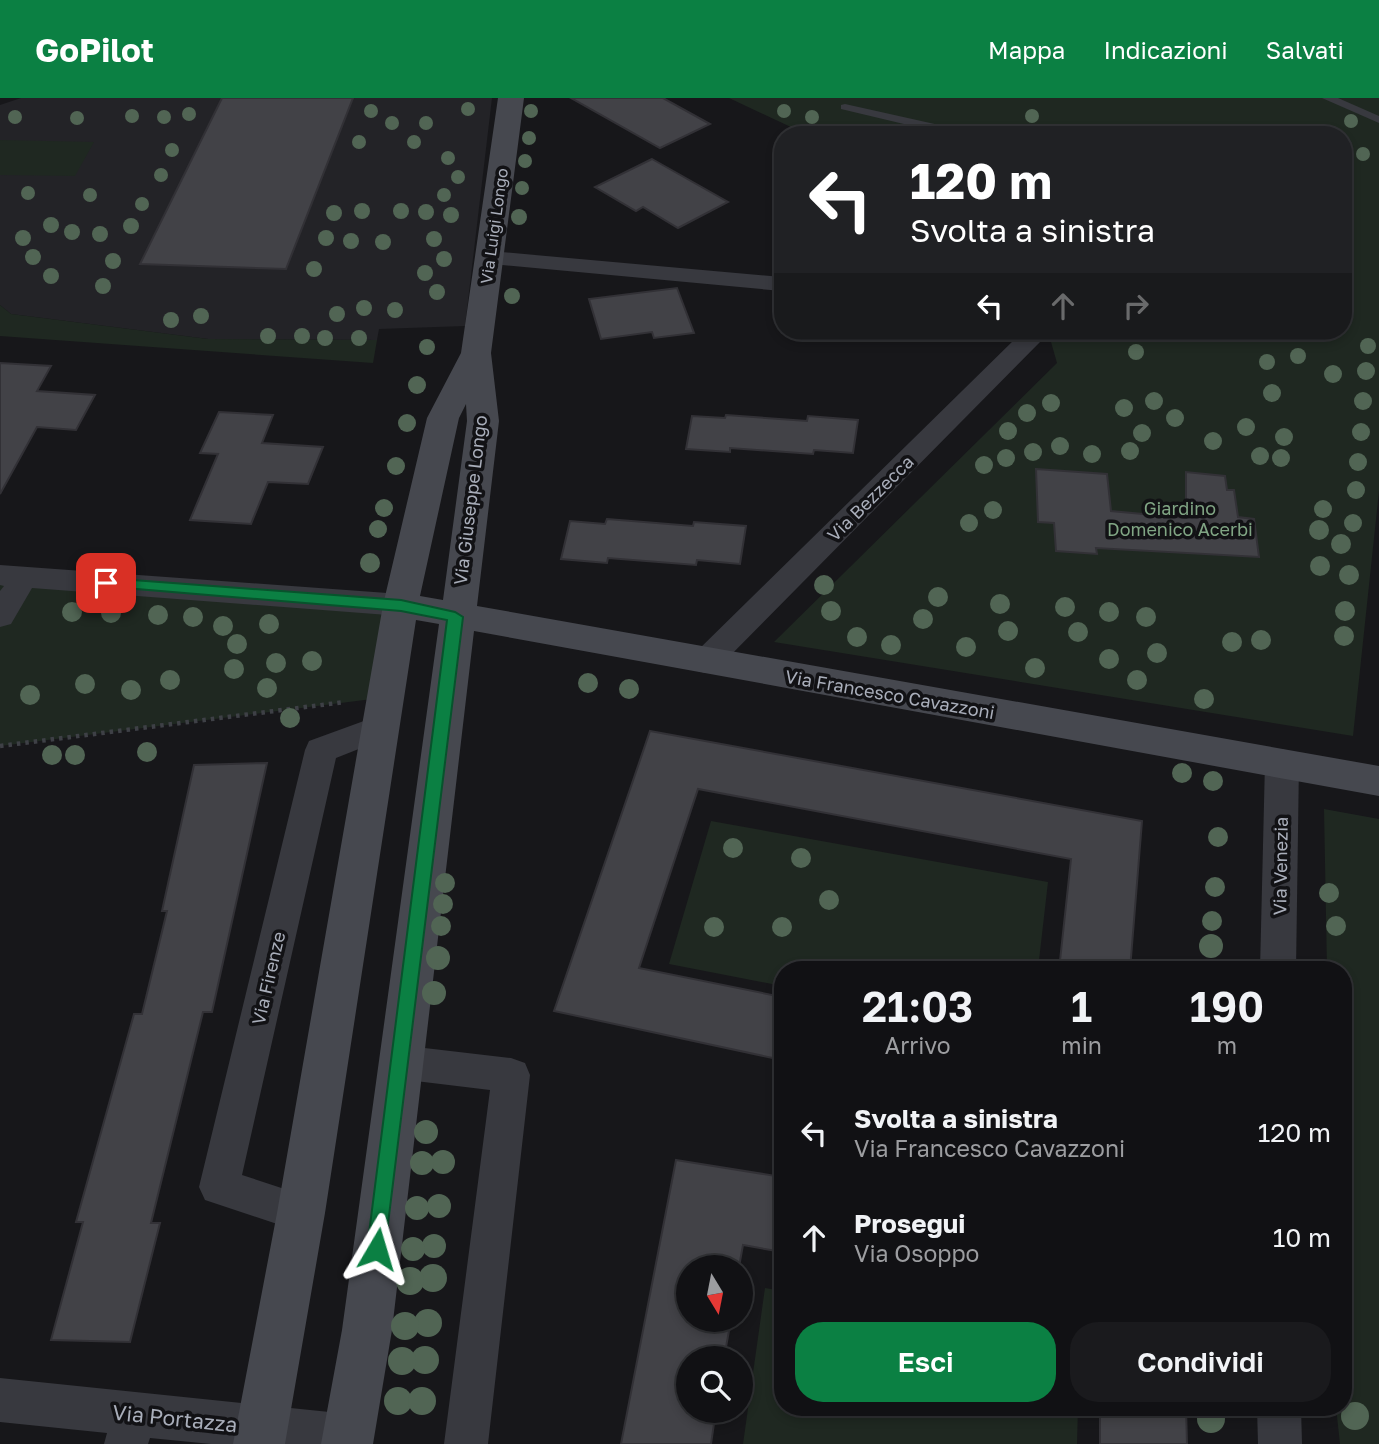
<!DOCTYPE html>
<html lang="it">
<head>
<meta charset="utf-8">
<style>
	:root { --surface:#111114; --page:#1a1a1d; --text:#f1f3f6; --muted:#9c9da0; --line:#303134; --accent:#0b8043 }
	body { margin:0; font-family:"Golos Text",sans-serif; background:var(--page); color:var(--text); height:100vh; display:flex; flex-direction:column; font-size:26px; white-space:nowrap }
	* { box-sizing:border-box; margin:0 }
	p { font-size:23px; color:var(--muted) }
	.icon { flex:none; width:38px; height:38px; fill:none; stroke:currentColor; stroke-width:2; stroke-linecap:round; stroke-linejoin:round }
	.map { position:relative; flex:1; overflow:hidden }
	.side { position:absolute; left:774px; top:863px; width:578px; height:455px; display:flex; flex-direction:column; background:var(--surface); border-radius:28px; box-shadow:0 4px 10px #0003,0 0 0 2px var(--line) }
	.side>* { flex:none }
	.banner { position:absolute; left:774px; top:28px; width:578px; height:214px; border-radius:28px; box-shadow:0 4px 10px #0003,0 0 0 2px var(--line); background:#202124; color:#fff; overflow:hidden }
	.needle { width:46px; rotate:170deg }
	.controls { position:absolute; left:676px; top:1157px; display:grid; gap:14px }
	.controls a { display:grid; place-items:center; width:77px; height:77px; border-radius:50%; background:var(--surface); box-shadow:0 4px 10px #0003,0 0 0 2px var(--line); font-size:35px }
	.pin { position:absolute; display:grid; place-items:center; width:60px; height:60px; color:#fff; margin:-30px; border-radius:14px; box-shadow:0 4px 10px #0006 }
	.me { position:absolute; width:77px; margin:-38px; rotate:7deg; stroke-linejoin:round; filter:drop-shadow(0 0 5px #0008) }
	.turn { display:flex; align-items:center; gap:24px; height:147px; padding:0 21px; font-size:32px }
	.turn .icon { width:91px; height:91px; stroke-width:2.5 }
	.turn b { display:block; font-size:49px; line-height:60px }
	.lanes { display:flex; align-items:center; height:66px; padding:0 21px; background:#0003; justify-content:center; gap:35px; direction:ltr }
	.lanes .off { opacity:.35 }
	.eta { display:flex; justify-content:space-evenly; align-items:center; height:119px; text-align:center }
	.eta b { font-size:42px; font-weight:600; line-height:49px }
	.primary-button { display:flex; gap:14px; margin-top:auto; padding:14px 21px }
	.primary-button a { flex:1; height:80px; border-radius:28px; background:var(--accent); color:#fff; font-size:28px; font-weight:600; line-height:80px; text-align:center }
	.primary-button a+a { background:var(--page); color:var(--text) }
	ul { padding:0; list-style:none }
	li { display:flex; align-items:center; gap:21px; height:105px; padding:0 21px }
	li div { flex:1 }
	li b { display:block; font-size:26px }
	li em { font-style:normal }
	header { display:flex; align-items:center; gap:42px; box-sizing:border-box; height:98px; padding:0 35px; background:var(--accent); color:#fff }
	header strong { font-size:33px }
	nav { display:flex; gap:38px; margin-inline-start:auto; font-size:24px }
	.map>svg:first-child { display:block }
</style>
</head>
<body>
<header>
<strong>GoPilot</strong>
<nav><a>Mappa</a><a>Indicazioni</a><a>Salvati</a></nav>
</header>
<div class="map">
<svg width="1379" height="1346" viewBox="0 0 1379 1346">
	<rect width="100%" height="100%" fill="#17171a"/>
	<polygon fill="#232327" points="21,0 492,0 465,228 379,231 377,242 208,241 11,216 0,207 0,7"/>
	<g fill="#1f2821">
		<polygon points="729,0 1379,0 1379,393 1353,638 774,544 1057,265 1049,237 1054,233 1342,233 1342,37 808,37"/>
		<polygon points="0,42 94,44 75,78 0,77"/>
		<polygon points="0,207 11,216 208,241 377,242 373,265 0,238"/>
		<polygon points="0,477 401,507 388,599 0,648"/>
		<polygon points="1324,711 1379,721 1379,1346 1340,1346 1336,1309 1342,1309 1342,872 1327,871"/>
		<polygon points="711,723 1048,784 1038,871 782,872 782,888 669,866"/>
		<polygon points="765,1190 782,1193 782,1309 1078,1309 1077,1346 743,1346"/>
	</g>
	<g fill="#424247" stroke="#323136" stroke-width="2">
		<polygon points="222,0 353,0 286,171 140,166"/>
		<polygon points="571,0 663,0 710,26 660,50"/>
		<polygon points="652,61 728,104 678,130 643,109 636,113 595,89"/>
		<polygon points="677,190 694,235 654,240 652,234 601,241 589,201"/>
		<polygon points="0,265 51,268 37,293 95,297 76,332 37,329 0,396"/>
		<polygon points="219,314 273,317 262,345 323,349 308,386 268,384 251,426 190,422 218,356 200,355"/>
		<polygon points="726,317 807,323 808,318 858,322 853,355 814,352 813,356 730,350 730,354 686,351 692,318 725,320"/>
		<polygon points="1036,371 1107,376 1111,413 1186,420 1186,374 1225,378 1227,392 1234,392 1238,419 1254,421 1259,459 1096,450 1097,456 1056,453 1054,425 1038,424"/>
		<polygon points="607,421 693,428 694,424 746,428 740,466 697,462 696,467 608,460 607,465 561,461 570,423 605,426"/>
		<polygon points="650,633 1142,723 1130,872 1059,872 1071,761 698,691 639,870 782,899 782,962 554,913"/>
		<polygon points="267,665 212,914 203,914 151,1125 160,1125 130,1244 51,1242 83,1124 76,1124 134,916 142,916 167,813 162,813 194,667"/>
		<polygon points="676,1062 782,1079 782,1154 743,1147 739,1169 688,1169 688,1222 731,1222 724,1260 688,1260 688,1312 716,1312 711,1346 621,1346"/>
		<polygon points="1100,1309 1186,1309 1187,1346 1100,1346"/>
	</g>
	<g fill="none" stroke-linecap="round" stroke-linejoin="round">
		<polyline stroke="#3e4046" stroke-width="4.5" stroke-dasharray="3.5 5" stroke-linecap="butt" points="0,648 345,604"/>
		<g fill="#38393f" fill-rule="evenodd">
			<polygon points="1322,0 1338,0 1379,18 1379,25"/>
			<polygon points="845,6 966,33 972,37 950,37 841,11 841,7"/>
		</g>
		<g fill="#38393f" fill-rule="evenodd">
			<polygon points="490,153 782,179 782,193 481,165 478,160 481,155"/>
			<polygon points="1015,233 1041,233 1042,242 716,572 705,575 694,572 689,564 694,556 1016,240"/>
			<polygon points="0,467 401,496 412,499 416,507 412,515 401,518 32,490 11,526 0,529 0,493 4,488 0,487"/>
			<polygon points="383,616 394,619 399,628 394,637 336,660 242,1077 315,1101 321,1115 315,1129 301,1134 205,1102 199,1089 305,652 309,643"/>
			<polygon points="1282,651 1294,655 1299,664 1296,872 1260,872 1265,664 1270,655"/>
			<polygon points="399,947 511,960 525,965 530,977 488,1346 444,1346 490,992 399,981 385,976 380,964 385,952"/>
			<polygon points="0,1280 349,1316 365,1322 371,1338 368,1346 211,1346 150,1340 148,1346 104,1346 107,1335 0,1324"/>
			<polygon points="1257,1309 1301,1309 1302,1346 1258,1346"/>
		</g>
		<path fill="#46484f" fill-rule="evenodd" d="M498,0H524L491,255L499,323L477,508L1379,668V698L474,533L392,1232L373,1346H321L342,1232L439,526L416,522L325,1115L285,1346H233L277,1115L383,507L427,320L461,255ZM466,306L467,323L443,502L420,498L459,320Z"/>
	</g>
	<g fill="#516554">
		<circle cx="468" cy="11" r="7"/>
		<circle cx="371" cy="13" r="7"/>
		<circle cx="531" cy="13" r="7"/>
		<circle cx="784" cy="13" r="7"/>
		<circle cx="189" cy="16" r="7"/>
		<circle cx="132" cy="18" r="7"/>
		<circle cx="1032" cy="18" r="7"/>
		<circle cx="15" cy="19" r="7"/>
		<circle cx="164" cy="19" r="7"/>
		<circle cx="812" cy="19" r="7"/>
		<circle cx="77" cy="20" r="7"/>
		<circle cx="1351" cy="23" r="7"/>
		<circle cx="392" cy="25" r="7"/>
		<circle cx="426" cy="25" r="7"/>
		<circle cx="529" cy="40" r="7"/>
		<circle cx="359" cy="44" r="7"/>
		<circle cx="414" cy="44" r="7"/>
		<circle cx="172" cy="52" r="7"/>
		<circle cx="1363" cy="56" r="7"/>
		<circle cx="448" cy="60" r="7"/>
		<circle cx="525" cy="63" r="7"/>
		<circle cx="161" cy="77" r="7"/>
		<circle cx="458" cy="79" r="7"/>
		<circle cx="522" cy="90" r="7"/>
		<circle cx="28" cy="95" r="7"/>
		<circle cx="90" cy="97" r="7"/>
		<circle cx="444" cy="97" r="7"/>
		<circle cx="142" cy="106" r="7"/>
		<circle cx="362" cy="113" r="8"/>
		<circle cx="401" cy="113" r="8"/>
		<circle cx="426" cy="114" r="8"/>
		<circle cx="334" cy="115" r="8"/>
		<circle cx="451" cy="117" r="8"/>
		<circle cx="519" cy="119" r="8"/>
		<circle cx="51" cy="127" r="8"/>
		<circle cx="131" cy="128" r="8"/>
		<circle cx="72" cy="134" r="8"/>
		<circle cx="100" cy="136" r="8"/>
		<circle cx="23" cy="140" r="8"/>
		<circle cx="326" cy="140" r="8"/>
		<circle cx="434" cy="141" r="8"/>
		<circle cx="351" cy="143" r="8"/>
		<circle cx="383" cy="144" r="8"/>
		<circle cx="33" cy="159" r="8"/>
		<circle cx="444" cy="161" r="8"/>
		<circle cx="113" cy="163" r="8"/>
		<circle cx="314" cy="171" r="8"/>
		<circle cx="425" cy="175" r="8"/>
		<circle cx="51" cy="178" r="8"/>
		<circle cx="103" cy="188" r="8"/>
		<circle cx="437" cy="194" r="8"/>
		<circle cx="512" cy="198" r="8"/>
		<circle cx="364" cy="210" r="8"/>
		<circle cx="395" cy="212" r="8"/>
		<circle cx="337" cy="216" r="8"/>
		<circle cx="201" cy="218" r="8"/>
		<circle cx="171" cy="222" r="8"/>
		<circle cx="268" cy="238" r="8"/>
		<circle cx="302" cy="238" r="8"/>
		<circle cx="325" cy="240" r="8"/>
		<circle cx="359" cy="240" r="8"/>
		<circle cx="1368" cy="248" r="8"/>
		<circle cx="427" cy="249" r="8"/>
		<circle cx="1136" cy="254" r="8"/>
		<circle cx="1298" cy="258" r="8"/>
		<circle cx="1267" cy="264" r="8"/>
		<circle cx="1366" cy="273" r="9"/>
		<circle cx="1333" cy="276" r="9"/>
		<circle cx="417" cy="287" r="9"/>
		<circle cx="1272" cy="295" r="9"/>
		<circle cx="1154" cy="303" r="9"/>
		<circle cx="1363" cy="303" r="9"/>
		<circle cx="1051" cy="305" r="9"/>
		<circle cx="1124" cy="310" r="9"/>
		<circle cx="1027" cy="315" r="9"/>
		<circle cx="1175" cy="320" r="9"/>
		<circle cx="407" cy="325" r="9"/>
		<circle cx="1246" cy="329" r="9"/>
		<circle cx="1008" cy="333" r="9"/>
		<circle cx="1361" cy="334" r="9"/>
		<circle cx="1142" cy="335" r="9"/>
		<circle cx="1284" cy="339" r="9"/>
		<circle cx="1213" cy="343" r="9"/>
		<circle cx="1060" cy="348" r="9"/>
		<circle cx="1130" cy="353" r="9"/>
		<circle cx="1033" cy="354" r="9"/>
		<circle cx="1092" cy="356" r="9"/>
		<circle cx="1260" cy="358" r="9"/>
		<circle cx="1006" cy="360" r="9"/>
		<circle cx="1281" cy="360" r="9"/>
		<circle cx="1358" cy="364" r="9"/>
		<circle cx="984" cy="367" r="9"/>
		<circle cx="396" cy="368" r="9"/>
		<circle cx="1356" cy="392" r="9"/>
		<circle cx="384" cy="410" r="9"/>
		<circle cx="1323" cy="411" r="9"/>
		<circle cx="993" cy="412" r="9"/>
		<circle cx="969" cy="425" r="9"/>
		<circle cx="1353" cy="425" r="9"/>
		<circle cx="378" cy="431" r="9"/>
		<circle cx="1319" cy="432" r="10"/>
		<circle cx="1341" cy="446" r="10"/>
		<circle cx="370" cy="465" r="10"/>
		<circle cx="1320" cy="468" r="10"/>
		<circle cx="1349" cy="477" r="10"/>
		<circle cx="824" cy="487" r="10"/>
		<circle cx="938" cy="499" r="10"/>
		<circle cx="1000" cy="506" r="10"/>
		<circle cx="1065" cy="509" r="10"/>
		<circle cx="831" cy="513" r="10"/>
		<circle cx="1345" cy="513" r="10"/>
		<circle cx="72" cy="514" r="10"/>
		<circle cx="1109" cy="514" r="10"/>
		<circle cx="111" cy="515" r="10"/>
		<circle cx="158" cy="517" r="10"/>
		<circle cx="193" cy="519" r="10"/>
		<circle cx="1146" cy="519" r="10"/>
		<circle cx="923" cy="521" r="10"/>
		<circle cx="269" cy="526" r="10"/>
		<circle cx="223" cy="528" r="10"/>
		<circle cx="1008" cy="533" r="10"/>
		<circle cx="1078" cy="534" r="10"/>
		<circle cx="1344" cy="538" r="10"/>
		<circle cx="857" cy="539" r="10"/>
		<circle cx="1261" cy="542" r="10"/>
		<circle cx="1232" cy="544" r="10"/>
		<circle cx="237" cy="546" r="10"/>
		<circle cx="891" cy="547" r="10"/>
		<circle cx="966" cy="549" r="10"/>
		<circle cx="1157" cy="555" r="10"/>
		<circle cx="1109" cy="561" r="10"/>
		<circle cx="312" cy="563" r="10"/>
		<circle cx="276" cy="565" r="10"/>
		<circle cx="1035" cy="570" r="10"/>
		<circle cx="234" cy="571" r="10"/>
		<circle cx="170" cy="582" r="10"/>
		<circle cx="1137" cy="582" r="10"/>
		<circle cx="588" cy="585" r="10"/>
		<circle cx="85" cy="586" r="10"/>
		<circle cx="267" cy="590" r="10"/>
		<circle cx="629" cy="591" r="10"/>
		<circle cx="131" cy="592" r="10"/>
		<circle cx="30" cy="597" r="10"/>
		<circle cx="1204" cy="601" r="10"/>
		<circle cx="290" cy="620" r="10"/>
		<circle cx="147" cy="654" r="10"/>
		<circle cx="52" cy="657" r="10"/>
		<circle cx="75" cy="657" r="10"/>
		<circle cx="1182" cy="675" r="10"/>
		<circle cx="1213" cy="683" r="10"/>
		<circle cx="1218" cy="739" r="10"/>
		<circle cx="733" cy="750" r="10"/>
		<circle cx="801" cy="760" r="10"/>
		<circle cx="445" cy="785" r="10"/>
		<circle cx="1215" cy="789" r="10"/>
		<circle cx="1329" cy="795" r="10"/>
		<circle cx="829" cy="802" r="10"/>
		<circle cx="443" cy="806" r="10"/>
		<circle cx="1212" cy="823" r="10"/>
		<circle cx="441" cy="828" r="10"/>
		<circle cx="1336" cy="828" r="10"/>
		<circle cx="714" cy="829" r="10"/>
		<circle cx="782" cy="829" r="10"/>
		<circle cx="1211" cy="848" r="12"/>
		<circle cx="438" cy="860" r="12"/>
		<circle cx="434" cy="895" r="12"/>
		<circle cx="426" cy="1034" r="12"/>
		<circle cx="443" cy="1064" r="12"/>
		<circle cx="422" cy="1065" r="12"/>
		<circle cx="439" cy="1108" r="12"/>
		<circle cx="417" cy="1110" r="12"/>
		<circle cx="434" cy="1148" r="12"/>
		<circle cx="413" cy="1151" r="12"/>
		<circle cx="433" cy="1180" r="14"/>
		<circle cx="410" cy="1183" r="14"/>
		<circle cx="428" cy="1225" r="14"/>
		<circle cx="405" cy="1228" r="14"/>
		<circle cx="425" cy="1262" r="14"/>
		<circle cx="402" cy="1263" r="14"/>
		<circle cx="398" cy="1303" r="14"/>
		<circle cx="422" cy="1303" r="14"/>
		<circle cx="1355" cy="1318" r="14"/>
		<circle cx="1211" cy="1321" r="14"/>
	</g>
	<polygon fill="#0b8043" stroke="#07532c" stroke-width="2" points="106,480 401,502 455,514 463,519 384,1158 377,1161 370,1158 367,1151 447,522 401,513 101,488 101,481"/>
	<g text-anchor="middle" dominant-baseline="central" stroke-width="7" stroke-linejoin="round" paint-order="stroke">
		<g font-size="16" fill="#a9aeba" stroke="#121215">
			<text transform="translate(494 128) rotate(-82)">Via Luigi Longo</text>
		</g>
		<g font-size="18" fill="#a9aeba" stroke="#121215">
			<text transform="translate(870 400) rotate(-45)">Via Bezzecca</text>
			<text transform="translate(470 402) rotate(-83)">Via Giuseppe Longo</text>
			<text transform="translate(890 596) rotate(10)">Via Francesco Cavazzoni</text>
			<text transform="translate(1280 768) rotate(-89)">Via Venezia</text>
			<text transform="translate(268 880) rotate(-77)">Via Firenze</text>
		</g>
		<g font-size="18" fill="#80a584" stroke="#121215">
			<text x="1180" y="410">Giardino<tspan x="1180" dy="21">Domenico Acerbi</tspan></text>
		</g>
		<g font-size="21" fill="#a9aeba" stroke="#121215">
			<text transform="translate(175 1320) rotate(6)">Via Portazza</text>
		</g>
	</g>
</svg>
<div class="controls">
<a><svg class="needle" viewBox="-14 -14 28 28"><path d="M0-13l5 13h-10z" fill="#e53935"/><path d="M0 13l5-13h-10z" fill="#9c9da0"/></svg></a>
<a><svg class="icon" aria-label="search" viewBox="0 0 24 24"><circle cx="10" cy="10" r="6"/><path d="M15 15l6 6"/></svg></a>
</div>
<div class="pin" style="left:106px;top:485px;background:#d93025"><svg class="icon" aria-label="arrive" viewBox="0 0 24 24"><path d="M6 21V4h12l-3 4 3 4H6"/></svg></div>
<svg class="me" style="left:377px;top:1151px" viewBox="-20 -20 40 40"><path d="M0-17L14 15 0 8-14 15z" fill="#0b8043" stroke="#fff" stroke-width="4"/></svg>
<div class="banner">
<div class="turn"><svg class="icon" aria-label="left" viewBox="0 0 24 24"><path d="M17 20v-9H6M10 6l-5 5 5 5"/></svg><div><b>120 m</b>Svolta a sinistra</div></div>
<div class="lanes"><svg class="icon" aria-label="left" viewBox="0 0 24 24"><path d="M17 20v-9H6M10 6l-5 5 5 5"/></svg><svg class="icon off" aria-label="ahead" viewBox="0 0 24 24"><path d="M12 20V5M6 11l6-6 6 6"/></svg><svg class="icon off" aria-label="right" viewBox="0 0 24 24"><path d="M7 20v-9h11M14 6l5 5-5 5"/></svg></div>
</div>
<section class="side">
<div class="eta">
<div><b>21:03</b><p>Arrivo</p></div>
<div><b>1</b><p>min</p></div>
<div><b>190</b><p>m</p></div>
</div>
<ul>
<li><svg class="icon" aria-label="left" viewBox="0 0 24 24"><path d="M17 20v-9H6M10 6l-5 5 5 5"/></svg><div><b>Svolta a sinistra</b><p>Via Francesco Cavazzoni</p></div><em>120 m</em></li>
<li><svg class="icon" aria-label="ahead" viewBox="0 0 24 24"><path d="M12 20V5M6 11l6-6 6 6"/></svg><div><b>Prosegui</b><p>Via Osoppo</p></div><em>10 m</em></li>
</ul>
<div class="primary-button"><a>Esci</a><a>Condividi</a></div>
</section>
</div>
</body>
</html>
